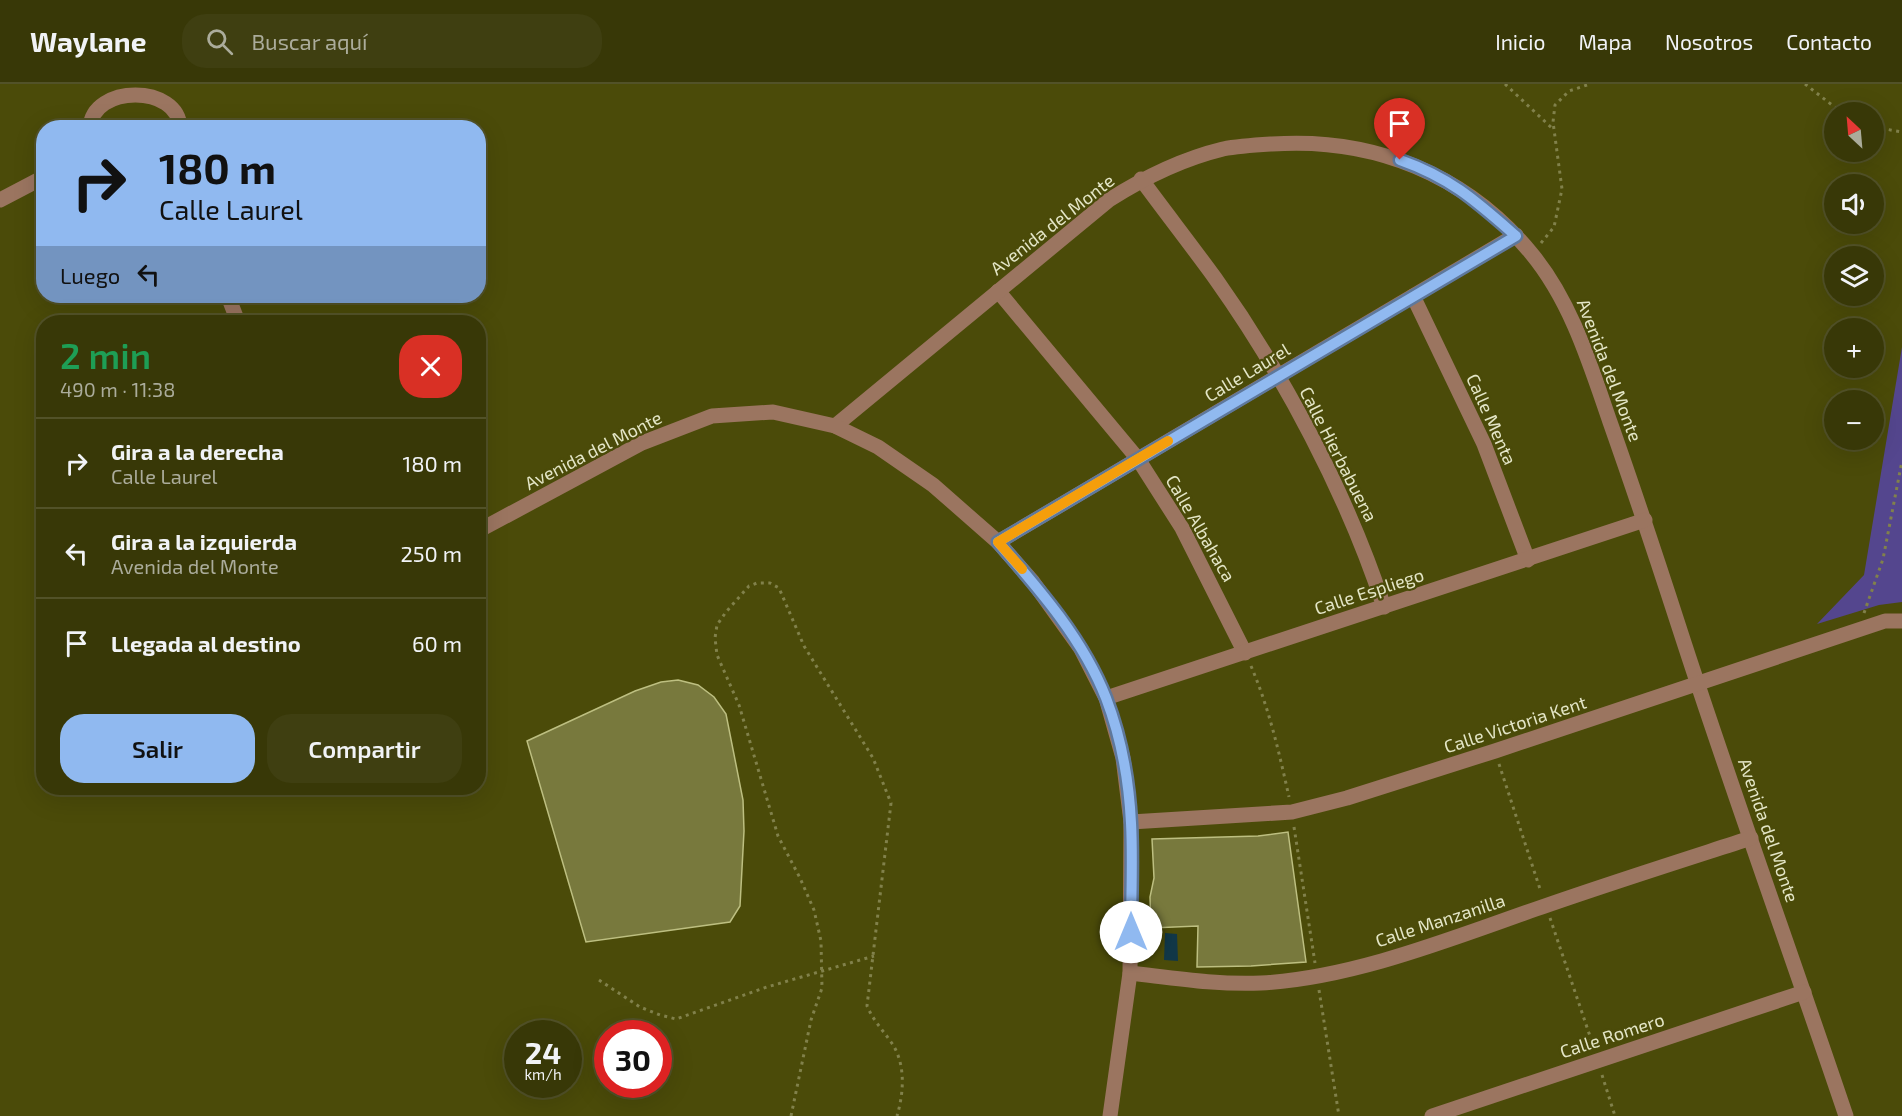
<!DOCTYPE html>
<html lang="es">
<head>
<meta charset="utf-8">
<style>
	:root { --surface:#383807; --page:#3f3f11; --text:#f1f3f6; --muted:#abac9b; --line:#525228; --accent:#90b9f0 }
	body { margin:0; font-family:"Exo 2",sans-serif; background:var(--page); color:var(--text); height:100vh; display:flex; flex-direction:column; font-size:22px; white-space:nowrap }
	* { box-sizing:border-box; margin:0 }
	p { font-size:20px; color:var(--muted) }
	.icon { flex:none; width:33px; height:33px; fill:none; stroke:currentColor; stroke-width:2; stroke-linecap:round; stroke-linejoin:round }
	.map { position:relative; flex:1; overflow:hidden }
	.sheet { position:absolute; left:36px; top:231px; width:450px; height:480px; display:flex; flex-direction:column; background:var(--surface); border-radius:24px; box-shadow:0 6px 24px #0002,0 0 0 2px var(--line) }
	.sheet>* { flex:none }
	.banner { position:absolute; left:36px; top:36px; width:450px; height:183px; border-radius:24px; box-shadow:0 6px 24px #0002,0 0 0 2px var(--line); background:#90b9f0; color:#111; overflow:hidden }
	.needle { width:39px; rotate:334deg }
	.buttons { position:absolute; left:1824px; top:18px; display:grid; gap:12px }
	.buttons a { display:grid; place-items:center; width:60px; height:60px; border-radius:50%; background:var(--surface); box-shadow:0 6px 24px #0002,0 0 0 2px var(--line); font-size:30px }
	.speed { position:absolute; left:504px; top:936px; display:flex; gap:12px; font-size:30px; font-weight:700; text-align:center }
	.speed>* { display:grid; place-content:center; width:78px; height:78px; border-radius:50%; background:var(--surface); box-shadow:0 6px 24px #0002,0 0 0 2px var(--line); line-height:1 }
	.speed small { font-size:15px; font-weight:400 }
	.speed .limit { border:9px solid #d22; background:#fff; color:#111 }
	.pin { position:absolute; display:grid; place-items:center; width:51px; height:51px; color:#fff; margin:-62px -26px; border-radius:50% 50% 50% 0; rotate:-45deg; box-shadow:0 0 6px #0007 }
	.pin .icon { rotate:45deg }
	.me { position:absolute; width:66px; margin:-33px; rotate:0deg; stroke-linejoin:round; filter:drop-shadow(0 0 4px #0008) }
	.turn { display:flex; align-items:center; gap:21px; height:126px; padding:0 24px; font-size:27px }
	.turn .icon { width:78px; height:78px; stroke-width:2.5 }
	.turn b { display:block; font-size:42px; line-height:51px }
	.then { display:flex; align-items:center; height:57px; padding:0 24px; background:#0003; gap:12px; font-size:22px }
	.round { display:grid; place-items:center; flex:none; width:63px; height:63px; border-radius:24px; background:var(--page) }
	.head { display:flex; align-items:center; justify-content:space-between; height:102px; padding:0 24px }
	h1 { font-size:36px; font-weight:600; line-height:45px; color:#1e9e55 }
	.cta { display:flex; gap:12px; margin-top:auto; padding:12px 24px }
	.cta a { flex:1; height:69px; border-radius:24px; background:var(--accent); color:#111; font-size:24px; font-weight:600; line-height:69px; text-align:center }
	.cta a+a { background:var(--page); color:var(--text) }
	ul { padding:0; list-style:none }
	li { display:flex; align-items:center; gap:18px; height:90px; padding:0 24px; border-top:2px solid var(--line) }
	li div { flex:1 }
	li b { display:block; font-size:22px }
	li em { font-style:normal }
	header { display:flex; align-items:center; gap:36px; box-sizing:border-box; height:84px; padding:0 30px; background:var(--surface); border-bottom:2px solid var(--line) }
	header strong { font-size:28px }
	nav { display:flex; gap:33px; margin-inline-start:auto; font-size:21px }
	.search { width:420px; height:54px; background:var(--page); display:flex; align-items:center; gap:15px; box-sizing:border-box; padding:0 21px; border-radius:24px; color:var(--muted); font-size:22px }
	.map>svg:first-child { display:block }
</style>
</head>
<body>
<header>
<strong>Waylane</strong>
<div class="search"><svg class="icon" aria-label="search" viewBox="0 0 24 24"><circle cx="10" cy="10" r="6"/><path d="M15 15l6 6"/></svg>Buscar aquí</div>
<nav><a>Inicio</a><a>Mapa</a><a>Nosotros</a><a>Contacto</a></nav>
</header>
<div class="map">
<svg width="1902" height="1032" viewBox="0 0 1902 1032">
	<rect width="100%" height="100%" fill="#4b4b09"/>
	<polygon fill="#54468e" points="1902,263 1902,518 1879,521 1817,540 1864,491"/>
	<polygon fill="#113747" points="1165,849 1177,850 1178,877 1164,876"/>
	<g fill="#78793d" stroke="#bdbf81" stroke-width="1.5">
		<polygon points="678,596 698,601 714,613 726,630 743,716 744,747 740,822 730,838 586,858 527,657 635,607 661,598"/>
		<polygon points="1288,748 1306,878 1251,882 1197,883 1198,842 1151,844 1150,813 1154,794 1152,755 1258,752"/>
	</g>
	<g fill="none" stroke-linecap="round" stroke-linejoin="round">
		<g stroke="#81814b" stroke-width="3" stroke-dasharray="3 4.5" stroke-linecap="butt">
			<polyline points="1505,0 1554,46"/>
			<polyline points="1805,0 1841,28"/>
			<polyline points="1874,43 1902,48"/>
			<polyline points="1541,159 1554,143 1562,105 1553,38 1555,21 1569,7 1590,0"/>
			<polyline points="1864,529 1883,475 1902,377"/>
			<path d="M1251,582C1269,624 1279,668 1289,713"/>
			<polyline points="1499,680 1541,808"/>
			<polyline points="1294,743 1315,879"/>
			<polyline points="1550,834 1594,964"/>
			<polyline points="599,896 640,923 660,931 676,935 767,903 874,872"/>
			<polyline points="1319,906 1339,1032"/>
			<polyline points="1602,991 1615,1032"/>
			<path d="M791,1032L811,936L822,904L821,857L814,826L800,794L778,752L739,621L717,571L715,554L717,541L726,528L749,502L757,499H770L779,504L804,562L873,674L891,719L867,922C873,936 882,945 891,958C906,979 904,1008 897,1032"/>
		</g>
		<g stroke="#9b7560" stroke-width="15">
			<path d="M90,44C92,0 179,0 180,44"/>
			<path d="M1141,95C1166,129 1191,161 1215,194C1284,291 1347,410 1384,523"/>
			<polyline points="0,116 44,93"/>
			<polyline points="998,207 1138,375 1182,444 1245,569"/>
			<polyline points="228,212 238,238"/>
			<polyline points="1413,212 1484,360 1528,476"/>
			<path d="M835,342L1109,116C1145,93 1182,75 1223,65C1239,62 1256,61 1272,60C1373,53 1466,90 1531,169C1571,217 1590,280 1610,338C1634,406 1657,475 1679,543C1732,707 1791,869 1846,1032"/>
			<polyline points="478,447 642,359 712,332 773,328 835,342 878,363 933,401 998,458 1033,498 1081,565 1106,614 1123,674 1131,738 1130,889 1110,1032"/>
			<polyline points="998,458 1516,151"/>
			<polyline points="1106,614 1645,436"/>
			<polyline points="1131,738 1292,728 1347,714 1495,667 1885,537 1902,537"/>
			<path d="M1130,889C1174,894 1217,901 1261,899C1353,894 1450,855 1536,825C1607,800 1680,777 1751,754"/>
			<polyline points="1432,1032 1804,908"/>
		</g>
	</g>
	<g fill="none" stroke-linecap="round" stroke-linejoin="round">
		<g stroke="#5e789c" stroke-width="15">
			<path id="route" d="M1131,848C1131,812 1133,775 1131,739C1129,698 1121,653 1106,614C1083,555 1039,505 998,458L1516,152C1476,117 1451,94 1400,76"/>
		</g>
		<use href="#route" stroke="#90b9f0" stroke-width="10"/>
		<polyline stroke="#f59e0b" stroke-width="10" points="1022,485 998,458 1168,357"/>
	</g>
	<g text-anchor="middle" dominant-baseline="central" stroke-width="4.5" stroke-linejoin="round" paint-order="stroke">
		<g font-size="18" fill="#e4e6c7" stroke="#4b4b09">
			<text transform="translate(1052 140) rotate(-38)">Avenida del Monte</text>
			<text transform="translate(1610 286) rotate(69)">Avenida del Monte</text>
			<text transform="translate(1247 288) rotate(-31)">Calle Laurel</text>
			<text transform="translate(1492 335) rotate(66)">Calle Menta</text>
			<text transform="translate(593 366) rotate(-27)">Avenida del Monte</text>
			<text transform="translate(1339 370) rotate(63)">Calle Hierbabuena</text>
			<text transform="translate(1201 444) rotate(60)">Calle Albahaca</text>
			<text transform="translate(1369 507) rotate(-18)">Calle Espliego</text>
			<text transform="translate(1515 640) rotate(-18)">Calle Victoria Kent</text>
			<text transform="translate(1769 746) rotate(71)">Avenida del Monte</text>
			<text transform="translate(1440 836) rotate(-18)">Calle Manzanilla</text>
			<text transform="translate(1612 951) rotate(-18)">Calle Romero</text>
		</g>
	</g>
</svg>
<div class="buttons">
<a><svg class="needle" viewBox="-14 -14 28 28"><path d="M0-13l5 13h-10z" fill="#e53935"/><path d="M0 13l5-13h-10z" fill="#abac9b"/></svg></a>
<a><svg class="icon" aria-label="sound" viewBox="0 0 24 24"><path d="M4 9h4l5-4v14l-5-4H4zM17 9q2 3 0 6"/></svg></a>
<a><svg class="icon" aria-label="layers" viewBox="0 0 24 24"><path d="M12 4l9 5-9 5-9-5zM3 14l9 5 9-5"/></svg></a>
<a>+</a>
<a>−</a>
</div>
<div class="speed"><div>24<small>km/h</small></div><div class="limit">30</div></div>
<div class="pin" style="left:1400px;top:76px;background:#d93025"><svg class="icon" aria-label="arrive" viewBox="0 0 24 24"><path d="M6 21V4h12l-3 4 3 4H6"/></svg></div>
<svg class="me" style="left:1131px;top:848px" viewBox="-20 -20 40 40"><circle r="19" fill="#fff"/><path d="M0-13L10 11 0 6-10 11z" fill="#90b9f0"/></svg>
<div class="banner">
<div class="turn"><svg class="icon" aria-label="right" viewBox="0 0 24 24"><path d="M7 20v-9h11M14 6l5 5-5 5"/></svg><div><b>180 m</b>Calle Laurel</div></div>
<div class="then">Luego<svg class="icon" aria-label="left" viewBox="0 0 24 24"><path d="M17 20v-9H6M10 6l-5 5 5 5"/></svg></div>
</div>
<section class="sheet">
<div class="head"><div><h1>2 min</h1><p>490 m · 11:38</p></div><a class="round" style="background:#d93025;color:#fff"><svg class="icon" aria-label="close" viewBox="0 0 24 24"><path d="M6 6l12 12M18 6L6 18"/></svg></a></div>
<ul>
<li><svg class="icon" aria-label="right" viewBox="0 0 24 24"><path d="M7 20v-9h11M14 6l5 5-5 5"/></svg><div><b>Gira a la derecha</b><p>Calle Laurel</p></div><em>180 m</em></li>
<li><svg class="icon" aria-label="left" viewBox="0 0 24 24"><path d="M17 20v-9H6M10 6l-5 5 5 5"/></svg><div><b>Gira a la izquierda</b><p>Avenida del Monte</p></div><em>250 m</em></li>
<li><svg class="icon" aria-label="arrive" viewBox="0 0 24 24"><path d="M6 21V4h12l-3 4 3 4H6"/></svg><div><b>Llegada al destino</b></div><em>60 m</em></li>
</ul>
<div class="cta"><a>Salir</a><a>Compartir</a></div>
</section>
</div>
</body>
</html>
